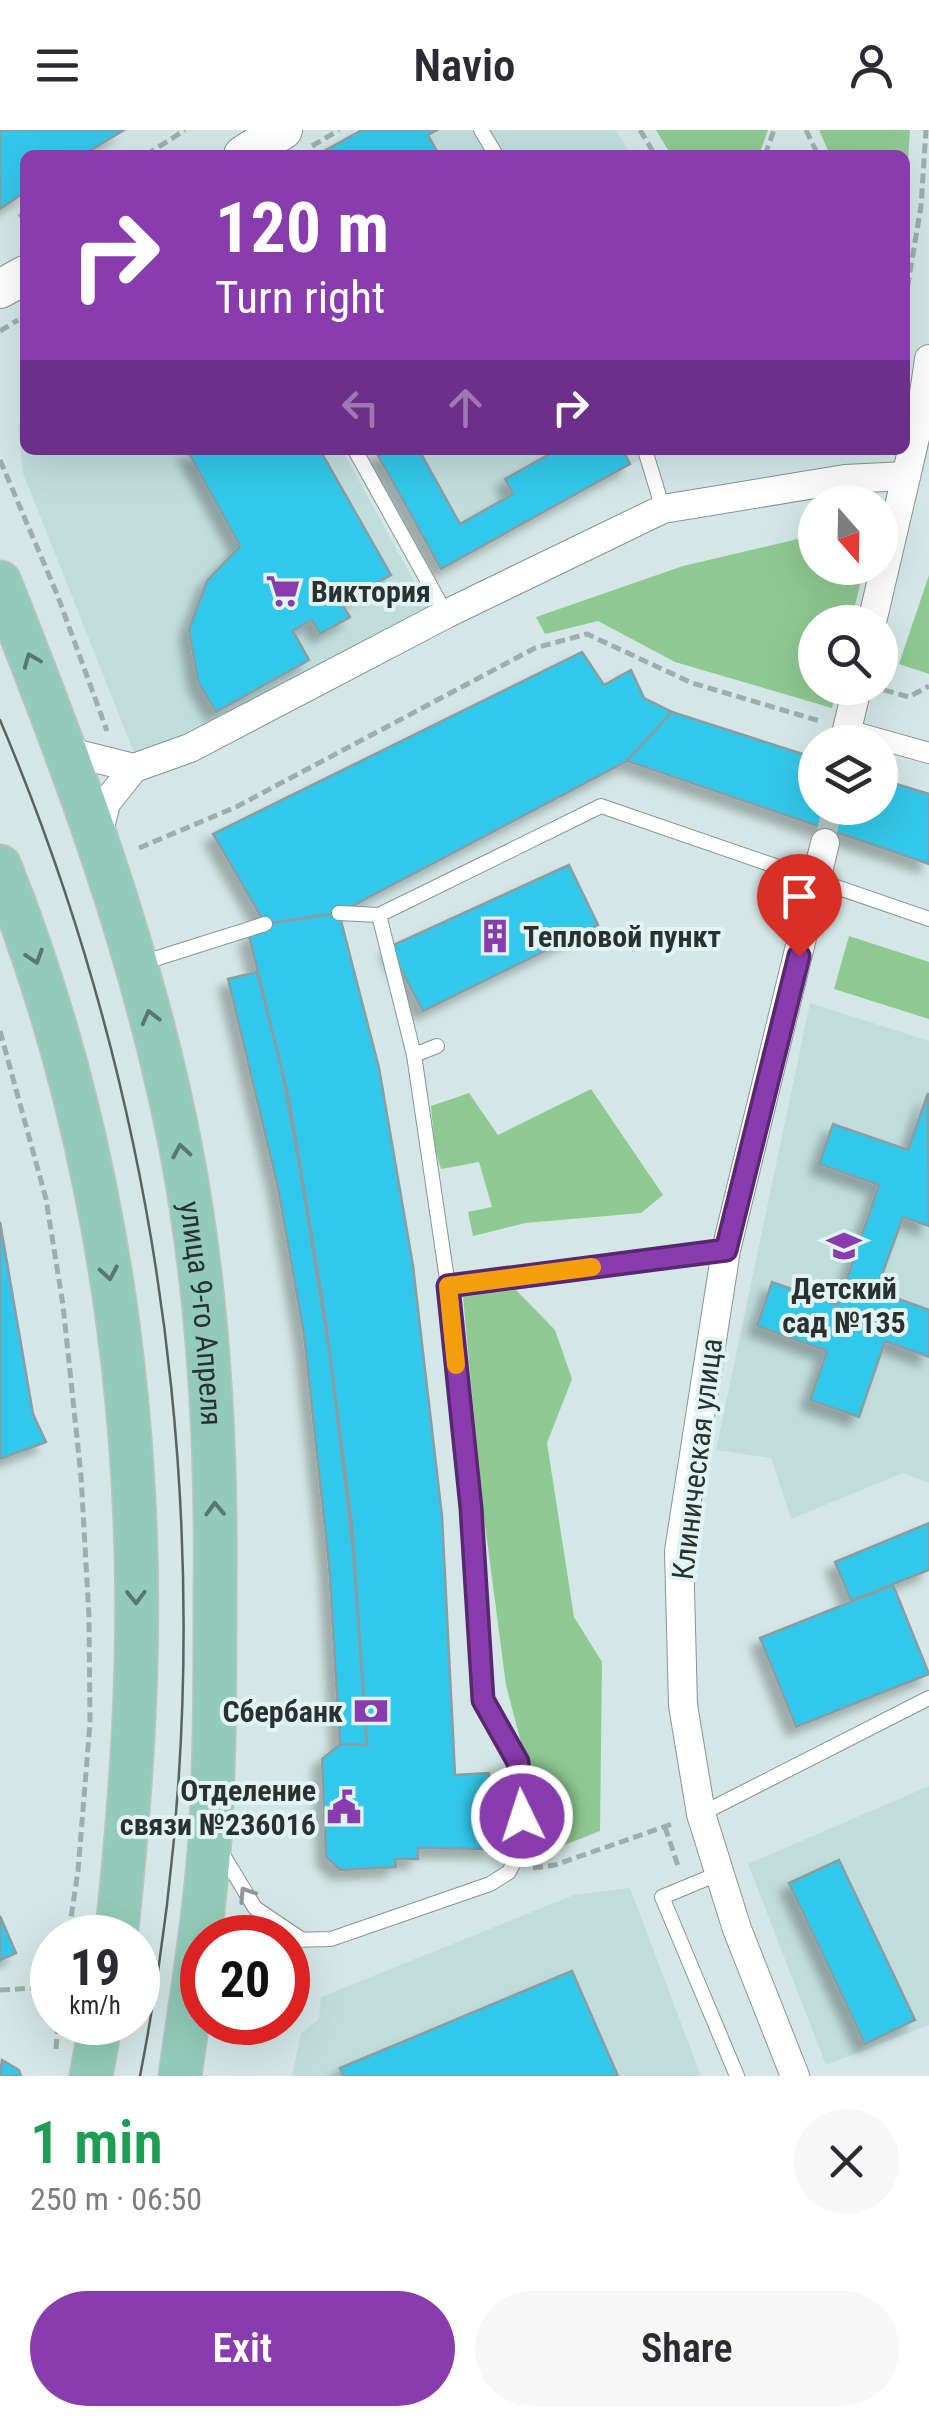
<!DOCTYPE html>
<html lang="en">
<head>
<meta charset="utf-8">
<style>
	:root { --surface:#fff; --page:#f7f7f7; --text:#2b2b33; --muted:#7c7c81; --accent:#883cad }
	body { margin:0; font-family:"Roboto Condensed",sans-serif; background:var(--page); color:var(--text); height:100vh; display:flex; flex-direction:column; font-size:38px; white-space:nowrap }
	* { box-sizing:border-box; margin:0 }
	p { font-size:32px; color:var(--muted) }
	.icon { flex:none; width:55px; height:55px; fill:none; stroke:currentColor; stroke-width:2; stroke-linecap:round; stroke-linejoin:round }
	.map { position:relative; height:1946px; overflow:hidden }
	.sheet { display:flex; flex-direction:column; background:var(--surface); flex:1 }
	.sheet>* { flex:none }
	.guide { position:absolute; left:20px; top:20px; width:890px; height:305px; border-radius:15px; box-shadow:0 10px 40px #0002; background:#883cad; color:#fff; overflow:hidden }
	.needle { width:65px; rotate:160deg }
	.controls { position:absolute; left:798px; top:355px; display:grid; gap:20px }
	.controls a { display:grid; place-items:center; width:100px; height:100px; border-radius:50%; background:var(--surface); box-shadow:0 10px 40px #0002; font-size:50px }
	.speed { position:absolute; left:30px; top:1785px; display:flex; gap:20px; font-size:50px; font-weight:700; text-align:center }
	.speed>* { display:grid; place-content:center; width:130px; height:130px; border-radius:50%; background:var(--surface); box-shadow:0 10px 40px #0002; line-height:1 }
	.speed small { font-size:25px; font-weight:400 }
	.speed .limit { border:15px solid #d22; background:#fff; color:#111 }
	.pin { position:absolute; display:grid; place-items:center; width:85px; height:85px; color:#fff; margin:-102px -42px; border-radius:50% 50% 50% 0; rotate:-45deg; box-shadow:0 0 10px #0007 }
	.pin .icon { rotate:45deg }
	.me { position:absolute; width:110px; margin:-55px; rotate:356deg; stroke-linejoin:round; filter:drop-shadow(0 0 8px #0008) }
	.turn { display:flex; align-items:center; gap:35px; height:210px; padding:0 30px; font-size:45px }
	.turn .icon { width:130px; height:130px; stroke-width:2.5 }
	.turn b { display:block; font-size:70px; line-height:85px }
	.lanes { display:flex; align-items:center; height:95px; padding:0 30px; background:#0003; justify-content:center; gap:50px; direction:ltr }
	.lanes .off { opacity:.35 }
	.round { display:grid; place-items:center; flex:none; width:105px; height:105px; border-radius:52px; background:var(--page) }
	.overview { display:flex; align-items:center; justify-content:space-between; height:170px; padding:0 30px }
	h1 { font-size:60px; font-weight:600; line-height:75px; color:#1e9e55 }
	.button { display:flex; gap:20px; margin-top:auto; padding:20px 30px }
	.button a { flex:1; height:115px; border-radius:60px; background:var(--accent); color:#fff; font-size:40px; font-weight:600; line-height:115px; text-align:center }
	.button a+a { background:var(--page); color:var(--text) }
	header { display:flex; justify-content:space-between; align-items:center; height:130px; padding:0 30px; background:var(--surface); font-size:45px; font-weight:600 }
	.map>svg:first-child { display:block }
</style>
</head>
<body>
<header><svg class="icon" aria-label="menu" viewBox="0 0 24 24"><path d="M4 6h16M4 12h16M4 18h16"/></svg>Navio<svg class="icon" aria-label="person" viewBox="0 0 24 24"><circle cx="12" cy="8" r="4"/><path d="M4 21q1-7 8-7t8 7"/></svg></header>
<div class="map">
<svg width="929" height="1946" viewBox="0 0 929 1946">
	<defs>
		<filter id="shadow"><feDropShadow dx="-9" dy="9" stdDeviation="5" flood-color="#0004"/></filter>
	</defs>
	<rect width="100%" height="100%" fill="#d4e7e6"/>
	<g fill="#c0dddc">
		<polygon points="362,0 616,0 631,25 317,25"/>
		<polygon points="25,286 25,320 342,320 430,480 197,601 135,625 23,343 18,295"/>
		<polygon points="375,320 667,320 630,334 441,439"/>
		<polygon points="810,873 929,911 929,1353 903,1343 791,1389 771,1328 716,1320"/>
		<polygon points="929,1656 929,1895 826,1935 748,1734"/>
		<polygon points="630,1758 701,1946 292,1946 301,1903 319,1889 321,1867 574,1765"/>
	</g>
	<g fill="#8fc992">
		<polygon points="656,0 768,0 759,25 671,25"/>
		<polygon points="819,0 910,0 905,77 905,25 830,25"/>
		<polygon points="815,405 815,438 864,438 851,492 815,492 815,558 837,558 832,578 675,532 598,491 545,504 536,487 683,436"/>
		<polygon points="929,445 929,544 899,534"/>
		<polygon points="849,806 929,832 929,889 834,859"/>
		<polygon points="591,959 663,1065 641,1083 525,1093 473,1106 468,1082 492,1077 479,1032 441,1039 435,1019 431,976 469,963 498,1005"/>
		<polygon points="516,1160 555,1200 572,1249 547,1313 574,1487 602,1532 600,1701 549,1721 506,1555 482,1372 463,1167"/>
	</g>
	<g fill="#30c8eb" stroke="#8c9ca1" stroke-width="2.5" filter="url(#shadow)">
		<polygon points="0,0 124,0 83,25 25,25 25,62 0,79"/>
		<polygon points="362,0 437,0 428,5 439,25 317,25"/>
		<polygon points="187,320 320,320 391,445 341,473 350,487 320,504 312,490 293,501 309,530 216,582 198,552 189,499 207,451 240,416"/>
		<polygon points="375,320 419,320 460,394 513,364 505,349 557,320 623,320 630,334 441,439"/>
		<polygon points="582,522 604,555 631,540 644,568 672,582 627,631 339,783 265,794 213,704"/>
		<polygon points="672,582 815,628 815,678 880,678 880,649 929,664 929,734 627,631"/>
		<polygon points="569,735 598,795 423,881 389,817"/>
		<polygon points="339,783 379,938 413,1136 442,1386 455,1645 489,1643 490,1719 418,1718 418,1729 395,1729 396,1737 340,1740 326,1727 322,1629 340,1614 367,1615 352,1395 325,1186 289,969 249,806 265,794"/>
		<polygon points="257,842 281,936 299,1033 330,1226 353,1419 367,1615 340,1614 329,1434 304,1205 278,1058 228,849"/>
		<polygon points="928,963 929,1096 903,1087 876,1161 929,1180 929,1227 885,1211 859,1287 810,1270 827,1221 757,1196 772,1152 838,1175 879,1055 819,1034 833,994 908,1020"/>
		<polygon points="0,1092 33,1284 46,1312 0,1329"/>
		<polygon points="929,1393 929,1440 851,1471 835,1432"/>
		<polygon points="893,1455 929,1544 796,1597 760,1508"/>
		<polygon points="839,1730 915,1890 865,1914 789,1753"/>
		<polygon points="0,1786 16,1823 0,1830"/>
		<polygon points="572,1841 618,1946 343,1946 340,1938"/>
		<polygon points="2,1930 19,1940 21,1946 0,1946"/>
	</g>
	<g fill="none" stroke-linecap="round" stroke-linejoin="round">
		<polyline stroke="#b2c3c2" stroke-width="20" stroke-dasharray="20 10" stroke-linecap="butt" points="826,707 832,678"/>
		<g stroke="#849695" stroke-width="16">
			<g id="service">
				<polyline points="481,0 496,25"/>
				<polyline points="355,320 446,484"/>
				<polyline points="645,320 663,379"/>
				<polyline points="339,783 379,785"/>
				<polyline points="142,833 265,794"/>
				<polyline points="414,925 437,916"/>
				<polyline points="448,1156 726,1120"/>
				<polyline points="701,1684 929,1568"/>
				<polyline points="220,1720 255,1778 301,1809"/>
				<polyline points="720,1743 662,1767 737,1946"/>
				<polyline points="288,1810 331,1809 490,1754 509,1742 523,1713 518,1632 483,1570 471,1378 448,1156 414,925 379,785 601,676 929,789"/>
			</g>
		</g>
		<g stroke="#849695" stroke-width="22">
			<polyline id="pedestrian" points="847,600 929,623"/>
		</g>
		<g stroke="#849695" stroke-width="30">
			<g id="minor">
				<polyline points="872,492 922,278 929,229"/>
				<polyline points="62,609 78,624 134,638 190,618 446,484 663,379 845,349 906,346"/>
				<polyline points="844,612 857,558"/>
				<polyline points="98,705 106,673 134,638"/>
				<polyline points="795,1946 737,1799 701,1684 683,1575 679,1421 726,1120 825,713"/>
			</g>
		</g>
		<g stroke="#849695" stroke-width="40">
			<g id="secondary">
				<polyline points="243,25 283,0"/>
				<polyline points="0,159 25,145"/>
			</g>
		</g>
		<g stroke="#bfc2c1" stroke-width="45">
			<g id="primary">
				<path id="s1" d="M0,452C74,638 141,816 180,1014C209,1162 217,1314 215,1464C215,1546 215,1628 210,1710C204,1789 191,1868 180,1946"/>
				<path d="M0,736C83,944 126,1169 135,1392C141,1531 131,1670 116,1808"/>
				<polyline points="91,1946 101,1892"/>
			</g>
		</g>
		<g stroke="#9eaead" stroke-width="5" stroke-dasharray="10 5" stroke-linecap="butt">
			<polyline points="640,0 655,25"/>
			<polyline points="806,0 818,25"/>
			<polyline points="312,16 339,0"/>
			<polyline points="146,25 185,0"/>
			<polyline points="765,25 774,0"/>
			<polyline points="19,87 25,83"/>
			<polyline points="905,172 921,76 926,0"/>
			<polyline points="0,201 18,190"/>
			<polyline points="0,330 57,464 107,601"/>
			<polyline points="884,560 909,567 929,556"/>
			<polyline points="139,718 236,677 535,518 587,504 692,553 820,591"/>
			<polyline points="0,901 46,1069 63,1175 81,1346 89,1487 90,1593 78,1741 68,1808"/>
			<polyline points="665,1697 678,1736"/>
			<polyline points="533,1738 555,1735 675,1693"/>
			<polyline points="0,1860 52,1857"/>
			<polyline points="56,1919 58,1892"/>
		</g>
		<use href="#service" stroke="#fff" stroke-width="14"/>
		<use href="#pedestrian" stroke="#fff" stroke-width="20"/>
		<use href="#minor" stroke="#fff" stroke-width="28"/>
		<use href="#secondary" stroke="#fff" stroke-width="38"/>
		<use href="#primary" stroke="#92cbb9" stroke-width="42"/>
		<path stroke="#586362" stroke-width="2.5" d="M0,590C181,1018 229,1490 140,1946"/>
	</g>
	<defs><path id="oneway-chevron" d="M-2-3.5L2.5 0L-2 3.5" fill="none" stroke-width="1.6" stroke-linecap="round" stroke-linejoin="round" transform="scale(2.5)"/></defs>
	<g stroke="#59776e">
		<use href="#oneway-chevron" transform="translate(31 530) rotate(-112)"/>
		<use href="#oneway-chevron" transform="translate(35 827) rotate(72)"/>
		<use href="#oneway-chevron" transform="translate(150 887) rotate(-105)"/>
		<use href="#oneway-chevron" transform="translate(181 1021) rotate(-100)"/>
		<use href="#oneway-chevron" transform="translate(109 1143) rotate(80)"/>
		<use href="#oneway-chevron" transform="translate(215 1379) rotate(-92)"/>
		<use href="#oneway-chevron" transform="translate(136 1467) rotate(89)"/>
	</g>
	<use stroke="#949898" href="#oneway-chevron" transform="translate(246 1764) rotate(-123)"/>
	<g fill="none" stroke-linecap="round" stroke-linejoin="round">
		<g stroke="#582770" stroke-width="25">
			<polyline id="route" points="522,1686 518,1632 483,1570 471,1378 448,1156 726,1120 799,826"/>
		</g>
		<use href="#route" stroke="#883cad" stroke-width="18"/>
		<polyline stroke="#f59e0b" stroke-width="18" points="456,1235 448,1156 592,1137"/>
	</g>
	<defs>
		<g id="supermarket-bare" transform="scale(2.7)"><path d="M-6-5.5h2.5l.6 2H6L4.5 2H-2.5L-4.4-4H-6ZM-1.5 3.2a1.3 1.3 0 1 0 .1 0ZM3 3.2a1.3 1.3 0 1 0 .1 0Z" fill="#883cad" stroke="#e1f4f3" stroke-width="2.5" paint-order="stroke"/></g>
		<g id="building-bare" transform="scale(2.7)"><path d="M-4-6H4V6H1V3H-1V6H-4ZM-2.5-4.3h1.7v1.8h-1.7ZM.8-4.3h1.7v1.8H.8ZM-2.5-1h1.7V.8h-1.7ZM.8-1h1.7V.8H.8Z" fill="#883cad" stroke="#e1f4f3" stroke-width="2.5" paint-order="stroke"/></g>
		<g id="school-bare" transform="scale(2.7)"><path d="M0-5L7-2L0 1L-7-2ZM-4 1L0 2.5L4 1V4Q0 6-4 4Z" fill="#883cad" stroke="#e1f4f3" stroke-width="2.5" paint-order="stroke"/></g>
		<g id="bank-bare" transform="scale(2.7)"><path d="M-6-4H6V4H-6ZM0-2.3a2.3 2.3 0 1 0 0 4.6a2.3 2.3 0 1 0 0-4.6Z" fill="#883cad" stroke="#e1f4f3" stroke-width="2.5" paint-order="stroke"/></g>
		<g id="civic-bare" transform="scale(2.7)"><path d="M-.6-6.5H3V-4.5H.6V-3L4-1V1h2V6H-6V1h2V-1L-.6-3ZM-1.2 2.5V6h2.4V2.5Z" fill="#883cad" stroke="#e1f4f3" stroke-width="2.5" paint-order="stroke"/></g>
	</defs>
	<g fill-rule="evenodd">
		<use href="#supermarket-bare" x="283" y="461"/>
		<use href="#building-bare" x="495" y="806"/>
		<use href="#school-bare" x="844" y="1116"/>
		<use href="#bank-bare" x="371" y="1581"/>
		<use href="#civic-bare" x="344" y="1677"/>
	</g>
	<g text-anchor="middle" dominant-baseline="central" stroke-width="8" stroke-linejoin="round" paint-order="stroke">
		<g font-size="30" font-weight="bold" fill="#2a3231" stroke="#e1f4f3" text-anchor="start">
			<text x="311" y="461">Виктория</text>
			<text x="523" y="806">Тепловой пункт</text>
			<text x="844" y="1158" text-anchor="middle">Детский<tspan x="844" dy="34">сад №135</tspan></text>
			<text x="343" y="1581" text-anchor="end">Сбербанк</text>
			<text x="316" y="1660" text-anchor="end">Отделение<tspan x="316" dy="34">связи №236016</tspan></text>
		</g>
		<g font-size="30" fill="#2a3231" stroke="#e1f4f3">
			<text stroke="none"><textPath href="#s1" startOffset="762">улица 9-го Апреля</textPath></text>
			<text transform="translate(697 1329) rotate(-83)">Клиническая улица</text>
		</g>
	</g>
</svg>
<div class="controls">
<a><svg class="needle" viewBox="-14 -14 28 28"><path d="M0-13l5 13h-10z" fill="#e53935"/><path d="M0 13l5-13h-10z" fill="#7c7c81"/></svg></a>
<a><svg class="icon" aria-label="search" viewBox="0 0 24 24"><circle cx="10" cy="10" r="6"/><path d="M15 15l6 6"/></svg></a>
<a><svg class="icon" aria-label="layers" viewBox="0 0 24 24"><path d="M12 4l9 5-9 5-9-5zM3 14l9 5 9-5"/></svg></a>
</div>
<div class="speed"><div>19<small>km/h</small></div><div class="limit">20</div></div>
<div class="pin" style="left:799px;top:826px;background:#d93025"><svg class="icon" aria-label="arrive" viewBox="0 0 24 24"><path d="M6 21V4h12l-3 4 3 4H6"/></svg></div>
<svg class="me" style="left:522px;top:1686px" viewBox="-20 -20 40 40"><circle r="17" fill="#883cad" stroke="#fff" stroke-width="3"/><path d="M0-11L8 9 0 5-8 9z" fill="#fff"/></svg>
<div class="guide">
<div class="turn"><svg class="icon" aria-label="right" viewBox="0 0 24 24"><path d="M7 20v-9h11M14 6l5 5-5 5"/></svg><div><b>120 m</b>Turn right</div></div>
<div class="lanes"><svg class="icon off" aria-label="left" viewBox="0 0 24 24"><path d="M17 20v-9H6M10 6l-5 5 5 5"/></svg><svg class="icon off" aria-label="ahead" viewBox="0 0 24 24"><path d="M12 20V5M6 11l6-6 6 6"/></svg><svg class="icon" aria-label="right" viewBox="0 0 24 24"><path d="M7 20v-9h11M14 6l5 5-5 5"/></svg></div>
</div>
</div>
<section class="sheet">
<div class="overview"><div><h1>1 min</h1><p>250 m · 06:50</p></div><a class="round"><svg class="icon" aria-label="close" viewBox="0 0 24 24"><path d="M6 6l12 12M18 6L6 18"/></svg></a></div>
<div class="button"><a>Exit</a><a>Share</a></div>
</section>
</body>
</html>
